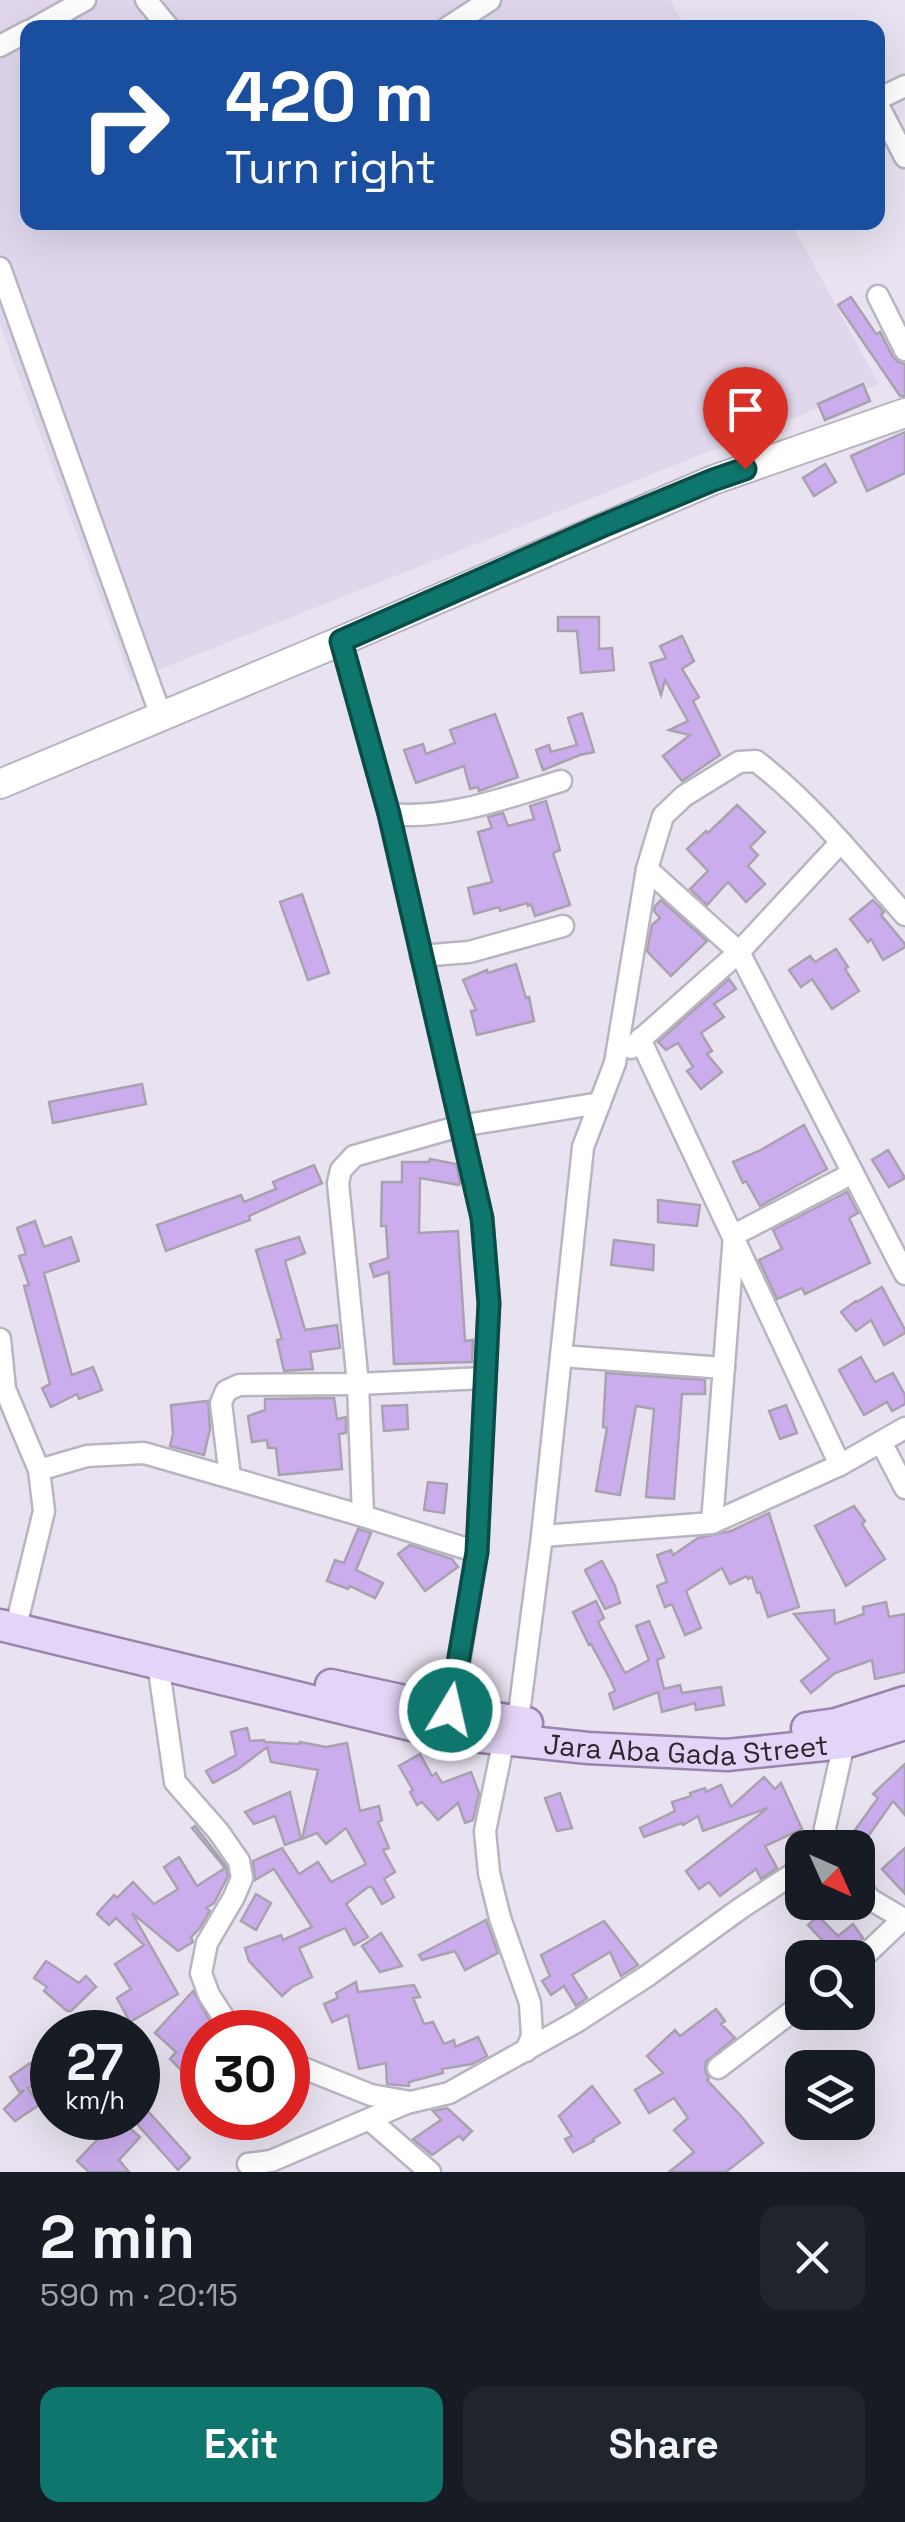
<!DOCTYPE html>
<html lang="en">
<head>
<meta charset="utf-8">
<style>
	:root { --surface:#171b24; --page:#20242c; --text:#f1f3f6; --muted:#9ea1a6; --accent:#0f766e }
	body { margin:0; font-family:"Space Grotesk",sans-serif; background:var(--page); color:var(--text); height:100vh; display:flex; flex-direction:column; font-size:38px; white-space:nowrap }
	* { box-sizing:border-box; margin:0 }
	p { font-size:32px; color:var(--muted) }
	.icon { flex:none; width:55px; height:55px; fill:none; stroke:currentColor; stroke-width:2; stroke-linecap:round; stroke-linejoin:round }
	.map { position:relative; height:2172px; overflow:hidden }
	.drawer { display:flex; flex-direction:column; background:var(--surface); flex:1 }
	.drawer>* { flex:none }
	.guide { position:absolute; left:20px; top:20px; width:865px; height:210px; border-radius:20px; box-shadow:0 10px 40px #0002; background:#1a4fa0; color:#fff; overflow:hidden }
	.needle { width:65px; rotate:135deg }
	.tools { position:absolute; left:785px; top:1830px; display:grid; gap:20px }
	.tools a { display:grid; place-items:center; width:90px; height:90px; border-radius:20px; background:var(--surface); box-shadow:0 10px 40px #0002; font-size:50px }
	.speed { position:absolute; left:30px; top:2010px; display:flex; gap:20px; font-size:50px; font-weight:700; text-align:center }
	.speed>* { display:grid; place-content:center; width:130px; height:130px; border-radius:50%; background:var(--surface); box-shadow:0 10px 40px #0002; line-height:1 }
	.speed small { font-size:25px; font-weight:400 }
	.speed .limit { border:15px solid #d22; background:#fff; color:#111 }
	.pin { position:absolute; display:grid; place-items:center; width:85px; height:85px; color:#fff; margin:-102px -42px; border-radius:50% 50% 50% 0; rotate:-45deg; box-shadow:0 0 10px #0007 }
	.pin .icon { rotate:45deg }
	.me { position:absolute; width:110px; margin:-55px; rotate:9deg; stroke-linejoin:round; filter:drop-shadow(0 0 8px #0008) }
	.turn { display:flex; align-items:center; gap:35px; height:210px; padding:0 40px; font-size:45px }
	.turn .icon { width:130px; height:130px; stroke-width:2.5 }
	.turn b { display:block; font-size:70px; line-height:85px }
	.round { display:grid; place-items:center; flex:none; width:105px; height:105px; border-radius:20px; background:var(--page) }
	.head { display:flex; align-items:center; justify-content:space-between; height:170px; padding:0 40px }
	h1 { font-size:60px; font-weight:700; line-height:75px }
	.cta { display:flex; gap:20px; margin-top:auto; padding:20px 40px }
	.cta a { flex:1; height:115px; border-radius:20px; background:var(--accent); color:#fff; font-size:40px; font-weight:700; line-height:115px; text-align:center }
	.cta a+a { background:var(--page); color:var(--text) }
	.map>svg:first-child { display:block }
</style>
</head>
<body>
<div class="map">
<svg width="905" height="2172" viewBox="0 0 905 2172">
	<rect width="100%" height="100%" fill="#e9e3f1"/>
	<polygon fill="#e0d7ec" points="0,0 670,0 685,27 28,28 28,222 791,223 879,384 131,681 0,325"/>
	<g fill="#cbadee" stroke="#a8a2af" stroke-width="2.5">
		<polygon points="851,297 876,334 880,332 893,357 898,362 905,364 905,396 900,396 838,305"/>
		<polygon points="863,384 870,401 825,420 818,404"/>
		<polygon points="905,432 905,473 867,491 851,456"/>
		<polygon points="825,464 836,482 814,496 803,478"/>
		<polygon points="558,617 599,617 599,649 612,648 614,670 581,673 577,631 558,631"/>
		<polygon points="682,636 694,661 682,669 699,697 693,701 720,755 682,781 663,756 690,735 669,730 688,721 665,680 661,695 650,663 666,658 660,646"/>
		<polygon points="582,713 594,752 580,755 543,770 536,750 549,745 551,752 577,745 568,718"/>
		<polygon points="495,714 518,777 479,791 478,787 470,789 464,766 416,783 404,750 423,744 426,754 455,743 450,730"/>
		<polygon points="546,801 560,850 553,853 570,905 535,916 531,904 528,906 527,903 500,911 499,907 474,914 468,888 492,882 478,832 492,828 488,817 503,813 508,826 534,819 530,806"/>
		<polygon points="737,805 765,832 750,847 758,855 748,866 765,884 746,902 728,882 707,905 690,889 708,871 687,849 706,831 708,833"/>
		<polygon points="302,894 329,973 308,980 280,902"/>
		<polygon points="661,900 707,941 671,976 647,951 652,925 660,918 654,911 655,906"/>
		<polygon points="873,900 884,912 881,915 905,944 905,947 883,960 871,939 868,942 850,919"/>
		<polygon points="836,949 848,967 845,969 859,991 832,1009 812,979 801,987 789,970 810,956 815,962"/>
		<polygon points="516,964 526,998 529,997 534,1021 477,1035 471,1011 476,1010 463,980 487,970 488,973"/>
		<polygon points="729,979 736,989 714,1004 724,1017 701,1033 712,1051 707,1054 722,1072 701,1089 687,1071 693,1067 678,1043 666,1050 658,1042"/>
		<polygon points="142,1084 146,1104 53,1123 49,1102"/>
		<polygon points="804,1125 827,1169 760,1206 746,1181 743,1183 733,1162 759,1151"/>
		<polygon points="888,1150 905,1178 889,1187 872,1160"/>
		<polygon points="430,1159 456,1164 460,1182 459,1185 420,1178 419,1233 458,1231 465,1341 473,1340 472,1362 394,1364 389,1272 374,1277 370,1264 388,1258 386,1226 381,1226 382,1182 402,1182 402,1162 429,1162"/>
		<polygon points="314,1165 322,1183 249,1216 250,1220 166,1251 157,1225 241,1195 244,1202 276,1189 273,1182"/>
		<polygon points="847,1192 858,1213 849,1218 870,1263 805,1294 802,1288 777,1299 759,1260 782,1249 773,1230"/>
		<polygon points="658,1200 700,1205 697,1226 658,1222"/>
		<polygon points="35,1221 44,1247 71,1237 79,1261 44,1273 72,1375 93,1367 102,1390 79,1399 77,1394 51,1407 42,1388 50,1384 24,1286 29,1285 19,1256 26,1254 17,1228"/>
		<polygon points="299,1237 305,1253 285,1261 305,1330 337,1325 340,1348 310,1352 313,1369 284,1371 277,1340 282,1339 256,1250"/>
		<polygon points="614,1240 654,1245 653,1270 611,1265"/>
		<polygon points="882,1287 905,1330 905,1333 884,1345 871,1320 856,1331 841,1312 856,1301 857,1302"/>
		<polygon points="861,1357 875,1382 893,1373 905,1395 905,1404 892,1411 887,1402 864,1415 839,1370"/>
		<polygon points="606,1373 705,1380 705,1394 682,1394 674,1499 646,1497 654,1409 636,1406 620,1495 596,1491 607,1428 603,1427"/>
		<polygon points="334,1398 337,1419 346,1417 346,1433 339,1434 342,1469 279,1475 276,1448 268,1448 267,1440 252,1442 248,1416 265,1410 265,1399"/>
		<polygon points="208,1401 210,1429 204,1455 170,1446 173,1434 171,1405"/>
		<polygon points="407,1405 408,1429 384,1431 382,1406"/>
		<polygon points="786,1405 797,1433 780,1439 769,1411"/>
		<polygon points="428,1482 447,1484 444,1513 424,1510"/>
		<polygon points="854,1506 865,1521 862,1524 885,1559 846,1586 815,1526"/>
		<polygon points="769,1513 799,1607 768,1617 760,1592 757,1593 752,1577 748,1579 747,1576 730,1584 722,1568 686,1591 701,1628 685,1635 672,1604 665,1607 657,1586 667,1582 657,1555 671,1550 673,1555 698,1538 731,1531"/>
		<polygon points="358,1529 371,1533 356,1570 383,1583 375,1598 350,1586 348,1589 327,1581 335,1560 344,1563"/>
		<polygon points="410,1545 452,1559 458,1567 425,1591 398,1554"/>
		<polygon points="602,1561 615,1586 620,1603 605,1609 585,1570"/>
		<polygon points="596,1601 604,1618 598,1622 625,1673 649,1660 636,1626 649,1621 664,1657 657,1660 664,1689 680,1685 682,1693 721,1687 724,1705 696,1710 695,1703 662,1712 658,1692 614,1709 609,1694 615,1691 611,1681 591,1644 589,1645 573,1612"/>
		<polygon points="886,1602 889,1617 905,1614 905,1672 875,1679 872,1660 835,1673 811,1693 801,1681 829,1659 794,1614 834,1610 835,1624 864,1614 863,1607"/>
		<polygon points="247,1728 250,1741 264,1740 265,1742 300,1744 300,1742 326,1747 347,1743 360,1811 379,1806 382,1820 378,1822 389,1848 383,1850 395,1872 384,1879 394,1897 382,1904 372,1887 368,1887 346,1904 368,1937 354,1945 345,1928 299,1948 312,1977 292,1987 282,1996 249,1961 245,1948 281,1935 283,1940 312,1927 274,1869 255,1880 253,1861 282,1848 299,1874 318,1862 331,1882 366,1864 346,1828 326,1844 317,1833 302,1839 318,1770 271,1762 267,1747 238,1769 213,1783 206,1771 236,1755 231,1732"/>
		<polygon points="420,1754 432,1776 436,1773 442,1783 471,1772 479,1793 473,1820 465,1823 458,1803 438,1820 422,1802 417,1805 410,1792 413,1790 399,1766"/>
		<polygon points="905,1764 905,1815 893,1801 867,1838 855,1830 878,1798 873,1794"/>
		<polygon points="764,1777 775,1789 781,1783 802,1829 765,1846 777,1868 761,1879 756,1869 720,1896 709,1882 699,1889 686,1871 768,1808 703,1831 698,1816 683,1825 682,1823 644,1837 640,1828 675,1811 672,1802 691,1796 690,1793 705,1788 706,1792 721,1785 731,1807"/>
		<polygon points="290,1792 301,1839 285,1845 275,1816 254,1824 245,1812"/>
		<polygon points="560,1793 572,1828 557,1831 545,1798"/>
		<polygon points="195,1826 226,1866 228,1876 214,1903 206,1908 210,1911 199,1929 191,1937 193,1942 178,1951 132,1913 178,1994 130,2022 117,1998 131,1989 115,1964 144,1945 116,1918 109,1925 97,1914 114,1895 117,1898 133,1882 154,1904 178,1889 164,1867 179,1857 197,1886 225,1868 192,1828"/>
		<polygon points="905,1848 905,1894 882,1869"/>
		<polygon points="256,1894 271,1903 256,1930 241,1921"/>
		<polygon points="818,1916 838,1936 853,1924 863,1938 855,1946 834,1958 797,1958 822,1940 808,1925"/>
		<polygon points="486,1920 498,1953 465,1970 455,1951 422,1960 419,1955"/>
		<polygon points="604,1921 638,1965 621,1976 610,1952 572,1975 587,1998 576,2006 564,1986 551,1995 542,1981 550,1976 541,1955"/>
		<polygon points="381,1933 402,1966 380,1972 362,1946"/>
		<polygon points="46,1961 79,1983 86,1976 96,1987 71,2011 67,2011 44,1991 47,1987 34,1978"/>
		<polygon points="356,1982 358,1992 414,1985 420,1997 413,1998 424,2024 433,2022 444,2044 454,2040 455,2047 478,2037 487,2056 472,2064 442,2069 443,2073 409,2082 409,2086 387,2084 386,2063 359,2069 348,2015 332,2022 324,2004 338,1998 336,1993"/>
		<polygon points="193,1991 213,2026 206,2032 202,2032 202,2036 189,2048 199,2059 184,2073 170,2059 176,2052 155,2033"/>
		<polygon points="716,2009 725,2021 721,2024 735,2038 706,2062 705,2071 709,2078 707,2080 741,2116 763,2143 726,2172 669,2172 694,2152 674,2130 688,2118 674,2098 649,2113 635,2090 663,2073 647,2056 675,2030 680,2036"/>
		<polygon points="30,2063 40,2079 28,2088 39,2105 15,2121 4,2109 24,2090 20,2093 10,2077"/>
		<polygon points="592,2086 620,2123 593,2139 594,2141 573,2152 565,2139 572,2136 559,2116"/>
		<polygon points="138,2100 190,2158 178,2170 138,2125"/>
		<polygon points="447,2108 472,2131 463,2140 459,2136 432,2155 413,2139 441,2120 433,2111"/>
		<polygon points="118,2118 140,2137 119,2160 129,2172 89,2172 77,2161"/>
	</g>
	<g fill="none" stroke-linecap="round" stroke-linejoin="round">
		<g stroke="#b9b4c1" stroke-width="25">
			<g id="street">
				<polyline points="146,0 169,28"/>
				<polyline points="35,28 85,0"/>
				<polyline points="447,28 490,0"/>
				<polyline points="0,46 28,31"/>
				<polyline points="878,99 905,86"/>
				<polyline points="878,105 905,157"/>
				<polyline points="0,268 161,716"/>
				<polyline points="878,296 905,350"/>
				<polyline points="341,641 389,814 482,1218 489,1303 477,1552 451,1711"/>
				<path d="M389,814C448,820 505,798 561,781"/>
				<polyline points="647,869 739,952 905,1274"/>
				<polyline points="421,956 469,952 563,926"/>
				<polyline points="640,1039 840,1465"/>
				<polyline points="631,1048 739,952 841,842"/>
				<polyline points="0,1339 5,1389 39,1470 44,1511 18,1618"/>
				<polyline points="561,1356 724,1368"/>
				<polyline points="881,1442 905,1488"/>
				<polyline points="39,1470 87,1456 144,1453 363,1516 477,1552"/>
				<polyline points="230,1477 221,1403 226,1391 239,1385 358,1384 484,1378"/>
				<polyline points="363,1516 358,1384 338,1183 341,1170 354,1156 460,1126 600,1103"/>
				<polyline points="712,1523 734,1235 853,1173"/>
				<polyline points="542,1536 712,1523 840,1465 905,1428"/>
				<polyline points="158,1663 175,1782 218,1831 239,1861 242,1878 234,1897 207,1943 201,1973 209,1995 233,2032"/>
				<path d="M518,1721L542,1536L583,1147L615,1063L647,869L663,816L684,796L739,762L756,761C812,804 858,862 905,915"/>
				<polyline points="504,1739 485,1831 489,1873 500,1918 530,2003 532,2036 526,2051"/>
				<polyline points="828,1848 825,1828 844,1743"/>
				<polyline points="858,1884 870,1899 905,1920"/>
				<polyline points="858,1962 902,1920"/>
				<polyline points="288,2062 371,2095 411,2102 449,2093 576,2022 647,1976 741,1908 802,1868"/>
				<polyline points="718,2068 802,2004"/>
				<polyline points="370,2120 430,2172"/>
				<polyline points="248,2164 271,2161 409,2102"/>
			</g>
		</g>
		<g stroke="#b9b4c1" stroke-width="32">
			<polyline id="secondary" points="0,784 341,641 713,480 905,413"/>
		</g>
		<g stroke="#9785ad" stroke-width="35">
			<g id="primary">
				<path id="s1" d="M0,1625L444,1733L588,1748L727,1755L844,1743L905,1724"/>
				<polyline points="331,1685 451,1711 527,1723"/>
				<polyline points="807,1728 836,1724 905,1702"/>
			</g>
		</g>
		<use href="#street" stroke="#fff" stroke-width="20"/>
		<use href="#secondary" stroke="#fff" stroke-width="28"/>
		<use href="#primary" stroke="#e4d4f7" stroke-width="30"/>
	</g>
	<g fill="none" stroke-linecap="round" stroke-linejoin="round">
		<g stroke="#0a4d48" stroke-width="25">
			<polyline id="route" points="450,1710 477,1552 489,1303 482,1218 389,814 341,641 602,526 713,480 745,469"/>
		</g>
		<use href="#route" stroke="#0f766e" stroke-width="18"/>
	</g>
	<g text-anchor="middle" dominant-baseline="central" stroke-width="8" stroke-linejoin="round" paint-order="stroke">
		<g font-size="28" fill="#29272c" stroke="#e9e3f1">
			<text stroke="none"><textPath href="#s1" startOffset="700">Jara Aba Gada Street</textPath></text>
		</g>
	</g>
</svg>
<div class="tools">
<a><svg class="needle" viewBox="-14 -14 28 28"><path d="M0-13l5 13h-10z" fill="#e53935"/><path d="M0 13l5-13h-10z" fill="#9ea1a6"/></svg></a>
<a><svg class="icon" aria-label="search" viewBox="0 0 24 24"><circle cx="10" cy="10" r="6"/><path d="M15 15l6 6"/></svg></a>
<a><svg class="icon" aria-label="layers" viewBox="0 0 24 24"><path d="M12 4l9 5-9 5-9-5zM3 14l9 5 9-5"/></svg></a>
</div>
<div class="speed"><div>27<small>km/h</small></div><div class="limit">30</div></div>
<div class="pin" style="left:745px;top:469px;background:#d93025"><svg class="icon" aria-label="arrive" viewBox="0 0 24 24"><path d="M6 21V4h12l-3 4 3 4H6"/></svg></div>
<svg class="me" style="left:450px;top:1710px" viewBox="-20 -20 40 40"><circle r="17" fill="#0f766e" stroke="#fff" stroke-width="3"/><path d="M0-11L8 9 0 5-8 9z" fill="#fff"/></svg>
<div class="guide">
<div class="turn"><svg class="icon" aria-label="right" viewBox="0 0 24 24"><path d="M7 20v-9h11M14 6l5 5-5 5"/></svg><div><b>420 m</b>Turn right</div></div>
</div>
</div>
<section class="drawer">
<div class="head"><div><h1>2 min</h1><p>590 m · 20:15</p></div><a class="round"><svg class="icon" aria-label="close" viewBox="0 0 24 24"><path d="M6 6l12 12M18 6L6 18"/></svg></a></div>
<div class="cta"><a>Exit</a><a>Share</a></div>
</section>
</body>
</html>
